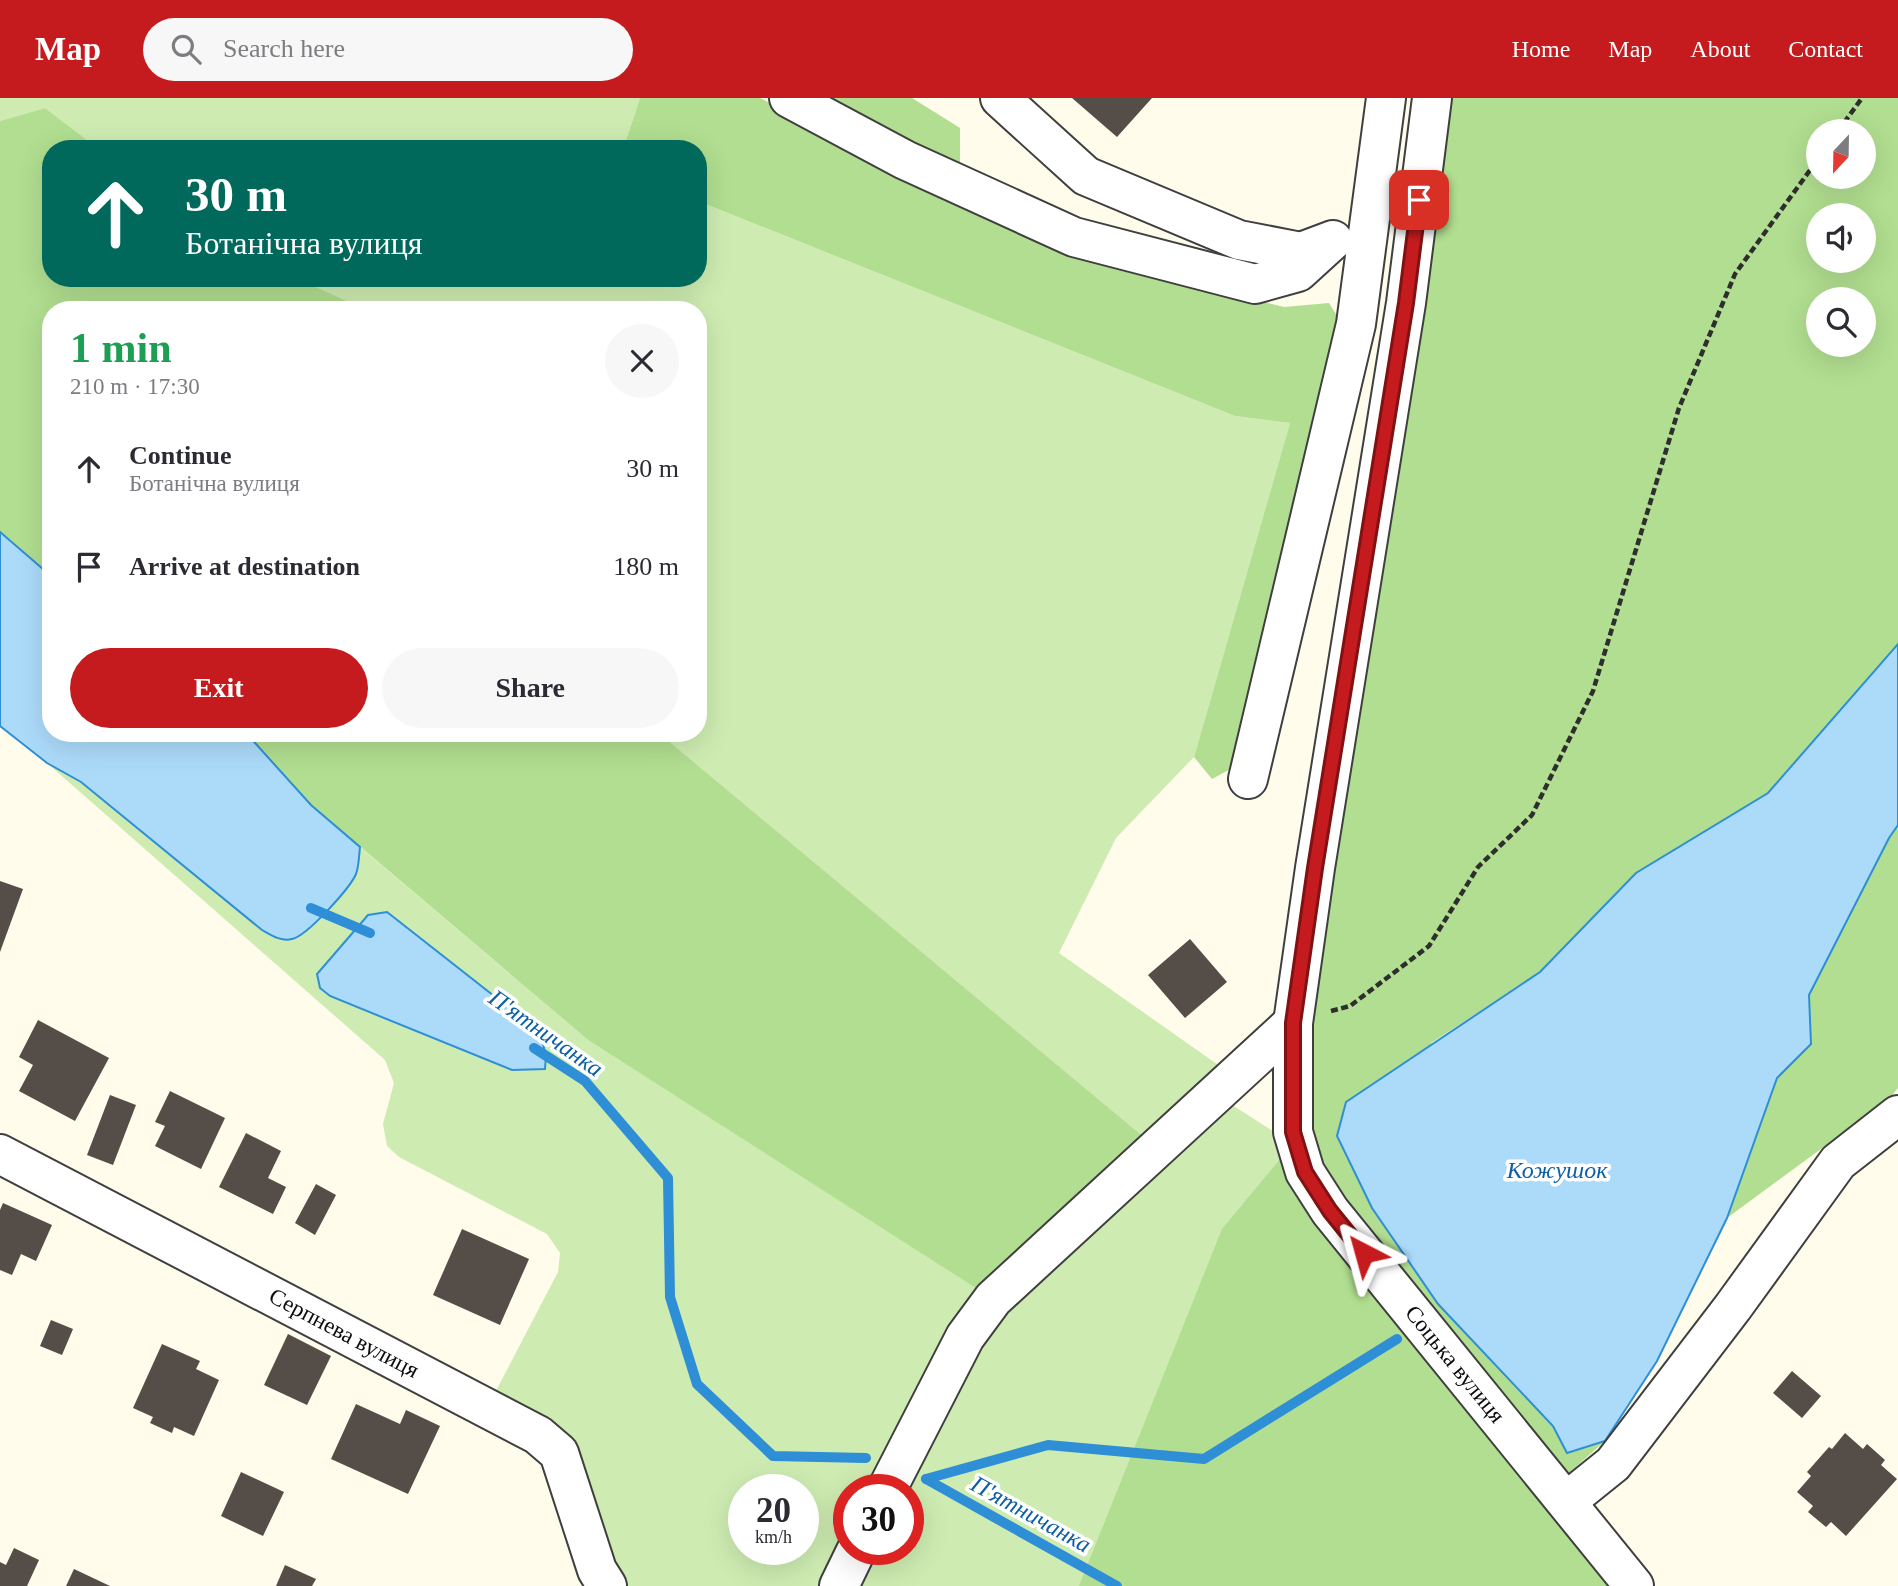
<!DOCTYPE html>
<html lang="en">
<head>
<meta charset="utf-8">
<style>
	:root { --surface:#fff; --page:#f7f7f7; --text:#2b2b33; --muted:#7c7c81; --accent:#c51b1e }
	body { margin:0; font-family:"Times New Roman",serif; background:var(--page); color:var(--text); height:100vh; display:flex; flex-direction:column; font-size:26px; white-space:nowrap }
	* { box-sizing:border-box; margin:0 }
	p { font-size:23px; color:var(--muted) }
	.icon { flex:none; width:38px; height:38px; fill:none; stroke:currentColor; stroke-width:2; stroke-linecap:round; stroke-linejoin:round }
	.map { position:relative; flex:1; overflow:hidden }
	.side { position:absolute; left:42px; top:203px; width:665px; height:441px; display:flex; flex-direction:column; background:var(--surface); border-radius:28px; box-shadow:0 7px 28px #0002 }
	.side>* { flex:none }
	.banner { position:absolute; left:42px; top:42px; width:665px; height:147px; border-radius:28px; box-shadow:0 7px 28px #0002; background:#00695c; color:#fff; overflow:hidden }
	.needle { width:46px; rotate:202deg }
	.fabs { position:absolute; left:1806px; top:21px; display:grid; gap:14px }
	.fabs a { display:grid; place-items:center; width:70px; height:70px; border-radius:50%; background:var(--surface); box-shadow:0 7px 28px #0002; font-size:35px }
	.speed { position:absolute; left:728px; top:1376px; display:flex; gap:14px; font-size:35px; font-weight:700; text-align:center }
	.speed>* { display:grid; place-content:center; width:91px; height:91px; border-radius:50%; background:var(--surface); box-shadow:0 7px 28px #0002; line-height:1 }
	.speed small { font-size:18px; font-weight:400 }
	.speed .limit { border:10px solid #d22; background:#fff; color:#111 }
	.pin { position:absolute; display:grid; place-items:center; width:60px; height:60px; color:#fff; margin:-30px; border-radius:14px; box-shadow:0 4px 10px #0006 }
	.me { position:absolute; width:77px; margin:-38px; rotate:321deg; stroke-linejoin:round; filter:drop-shadow(0 0 5px #0008) }
	.turn { display:flex; align-items:center; gap:24px; height:147px; padding:0 28px; font-size:32px }
	.turn .icon { width:91px; height:91px; stroke-width:2.5 }
	.turn b { display:block; font-size:49px; line-height:60px }
	.round { display:grid; place-items:center; flex:none; width:74px; height:74px; border-radius:37px; background:var(--page) }
	.summary { display:flex; align-items:center; justify-content:space-between; height:119px; padding:0 28px }
	h1 { font-size:42px; font-weight:700; line-height:52px; color:#1e9e55 }
	.button { display:flex; gap:14px; margin-top:auto; padding:14px 28px }
	.button a { flex:1; height:80px; border-radius:42px; background:var(--accent); color:#fff; font-size:28px; font-weight:700; line-height:80px; text-align:center }
	.button a+a { background:var(--page); color:var(--text) }
	ul { padding:0; list-style:none }
	li { display:flex; align-items:center; gap:21px; height:98px; padding:0 28px }
	li div { flex:1 }
	li b { display:block; font-size:26px }
	li em { font-style:normal }
	header { display:flex; align-items:center; gap:42px; box-sizing:border-box; height:98px; padding:0 35px; background:var(--accent); color:#fff }
	header strong { font-size:33px }
	nav { display:flex; gap:38px; margin-inline-start:auto; font-size:24px }
	.search { width:490px; height:63px; background:var(--page); display:flex; align-items:center; gap:18px; box-sizing:border-box; padding:0 24px; border-radius:38px; color:var(--muted); font-size:26px }
	.map>svg:first-child { display:block }
</style>
</head>
<body>
<header>
<strong>Map</strong>
<div class="search"><svg class="icon" aria-label="search" viewBox="0 0 24 24"><circle cx="10" cy="10" r="6"/><path d="M15 15l6 6"/></svg>Search here</div>
<nav><a>Home</a><a>Map</a><a>About</a><a>Contact</a></nav>
</header>
<div class="map">
<svg width="1898" height="1488" viewBox="0 0 1898 1488">
	<rect width="100%" height="100%" fill="#fffceb"/>
	<g fill="#ceecb2" fill-rule="evenodd">
		<polygon points="0,0 640,0 623,51 99,51 45,10 0,23"/>
		<polygon points="698,103 1235,318 1290,325 1194,659 1116,740 1059,855 1224,971 1146,1041 659,635 698,635 698,212 367,212 296,180 698,180"/>
		<path d="M47,665L81,684L262,832L276,840L357,774L360,749L588,942L993,1200L1215,996L1293,1046L1419,1488H607L559,1355L487,1310L558,1174L560,1155L547,1136L399,1059L387,1048L383,1026L394,985L385,962ZM744,1391H803V1451H744ZM849,1391H908V1451H849Z"/>
	</g>
	<g fill="#b1de90" fill-rule="evenodd">
		<polygon points="640,0 760,0 1067,153 1284,209 1329,205 1346,232 1238,667 1212,681 1194,659 1290,325 1235,318 698,103 698,51 623,51"/>
		<polygon points="819,0 912,0 960,30 960,64 944,69"/>
		<path d="M1439,0H1898V546L1768,695L1636,775L1540,874L1431,945L1553,1328L1567,1355L1605,1343L1543,1398L1611,1488H1079L1222,1131L1301,1036L1302,925ZM1818,33H1864V79H1818ZM1818,117H1864V163H1818ZM1818,201H1864V247H1818Z"/>
		<polygon points="45,10 99,51 51,51 51,180 296,180 367,212 51,212 51,478 0,434 0,23"/>
		<polygon points="246,635 659,635 1157,1050 993,1201 588,942 311,707"/>
		<polygon points="1898,727 1898,990 1889,1001 1727,1120 1777,980 1811,946 1809,897 1889,740"/>
	</g>
	<g fill="#acdbfa" stroke="#2e8ed6" stroke-width="2">
		<path d="M0,434L51,478V635H246L311,707L360,749C359,757 359,768 356,776C350,790 307,838 292,841C281,844 271,837 262,832L81,684L47,665L0,628Z"/>
		<polygon points="1898,546 1898,727 1889,740 1809,897 1811,946 1777,980 1727,1120 1657,1263 1605,1343 1567,1355 1553,1328 1438,1206 1372,1110 1337,1038 1346,1004 1540,874 1636,775 1768,695"/>
		<polygon points="387,814 540,934 546,958 545,971 512,972 330,898 320,890 317,876 368,817"/>
	</g>
	<g fill="none" stroke-linecap="round" stroke-linejoin="round">
		<g stroke="#2e8ed6" stroke-width="10">
			<polyline points="311,810 370,835"/>
			<polyline points="534,950 585,983 668,1080 670,1199 697,1286 773,1358 866,1360"/>
			<polyline points="926,1381 1048,1347 1204,1361 1397,1241"/>
			<polyline points="926,1381 1117,1488"/>
		</g>
	</g>
	<g fill="#554d48">
		<polygon points="1072,0 1152,0 1117,39"/>
		<polygon points="0,783 23,791 0,854"/>
		<polygon points="1190,841 1227,884 1185,920 1148,877"/>
		<polygon points="38,922 109,960 75,1023 19,993 33,967 19,959"/>
		<polygon points="170,993 225,1020 201,1071 155,1048 165,1028 155,1024"/>
		<polygon points="110,997 136,1007 113,1067 87,1057"/>
		<polygon points="246,1035 281,1053 268,1080 286,1089 273,1116 219,1089"/>
		<polygon points="316,1086 336,1097 315,1137 295,1125"/>
		<polygon points="3,1105 52,1127 36,1163 21,1156 12,1177 0,1172 0,1112"/>
		<polygon points="462,1131 529,1161 500,1227 433,1197"/>
		<polygon points="51,1222 73,1231 62,1257 40,1248"/>
		<polygon points="288,1236 331,1258 307,1307 264,1287"/>
		<polygon points="162,1246 200,1263 196,1271 219,1282 194,1338 174,1329 172,1335 150,1325 153,1319 133,1310"/>
		<polygon points="1792,1273 1821,1298 1802,1320 1773,1295"/>
		<polygon points="356,1306 400,1326 406,1312 440,1328 408,1396 331,1361"/>
		<polygon points="1845,1335 1863,1351 1867,1346 1885,1362 1881,1367 1897,1381 1846,1438 1831,1424 1826,1429 1808,1414 1813,1408 1797,1394 1811,1378 1807,1374 1829,1349 1832,1351"/>
		<polygon points="241,1374 284,1394 263,1438 221,1418"/>
		<polygon points="14,1450 39,1462 27,1488 0,1488 0,1464 6,1467"/>
		<polygon points="285,1467 316,1481 312,1488 276,1488"/>
		<polygon points="74,1471 110,1488 66,1488"/>
	</g>
	<g fill="none" stroke-linecap="round" stroke-linejoin="round">
		<g stroke="#3f3f3f" stroke-width="42">
			<g id="minor">
				<polyline points="789,0 905,62 1074,139 1255,186 1298,174 1332,143"/>
				<polyline points="1000,0 1086,78 1239,142 1301,154 1333,142"/>
				<polyline points="1432,0 1406,205 1315,770 1293,925 1293,1034 1305,1074 1330,1113 1634,1488"/>
				<polyline points="1248,681 1356,226 1386,0"/>
				<polyline points="0,1056 538,1337 559,1355 597,1472 607,1488"/>
				<polyline points="887,1391 965,1239 993,1201 1293,925"/>
				<polyline points="1567,1403 1613,1366 1733,1209 1838,1064 1898,1017"/>
				<polyline points="839,1488 857,1451"/>
			</g>
		</g>
		<g stroke="#2e2e2e" stroke-width="4.5" stroke-dasharray="7 3.5" stroke-linecap="butt">
			<polyline points="1838,33 1862,0"/>
			<polyline points="1331,913 1350,908 1429,848 1478,769 1532,717 1593,593 1679,310 1735,176 1818,61"/>
		</g>
		<use href="#minor" stroke="#fff" stroke-width="38"/>
	</g>
	<g fill="none" stroke-linecap="round" stroke-linejoin="round">
		<g stroke="#801214" stroke-width="18">
			<polyline id="route" points="1364,1155 1330,1113 1305,1074 1293,1034 1293,925 1315,770 1406,205 1419,102"/>
		</g>
		<use href="#route" stroke="#c51b1e" stroke-width="12"/>
	</g>
	<g text-anchor="middle" dominant-baseline="central" stroke-width="7" stroke-linejoin="round" paint-order="stroke">
		<g font-size="23" fill="#0c0c0c" stroke="#fff">
			<text transform="translate(344 1235) rotate(28)">Серпнева вулиця</text>
			<text transform="translate(1455 1266) rotate(51)">Соцька вулиця</text>
		</g>
		<g font-size="24" font-style="italic" fill="#0d5fa6" stroke="#fff">
			<text transform="translate(546 935) rotate(35)">П'ятничанка</text>
			<text x="1557" y="1072">Кожушок</text>
			<text transform="translate(1031 1416) rotate(29)">П'ятничанка</text>
		</g>
	</g>
</svg>
<div class="fabs">
<a><svg class="needle" viewBox="-14 -14 28 28"><path d="M0-13l5 13h-10z" fill="#e53935"/><path d="M0 13l5-13h-10z" fill="#7c7c81"/></svg></a>
<a><svg class="icon" aria-label="sound" viewBox="0 0 24 24"><path d="M4 9h4l5-4v14l-5-4H4zM17 9q2 3 0 6"/></svg></a>
<a><svg class="icon" aria-label="search" viewBox="0 0 24 24"><circle cx="10" cy="10" r="6"/><path d="M15 15l6 6"/></svg></a>
</div>
<div class="speed"><div>20<small>km/h</small></div><div class="limit">30</div></div>
<div class="pin" style="left:1419px;top:102px;background:#d93025"><svg class="icon" aria-label="arrive" viewBox="0 0 24 24"><path d="M6 21V4h12l-3 4 3 4H6"/></svg></div>
<svg class="me" style="left:1364px;top:1155px" viewBox="-20 -20 40 40"><path d="M0-17L14 15 0 8-14 15z" fill="#c51b1e" stroke="#fff" stroke-width="4"/></svg>
<div class="banner">
<div class="turn"><svg class="icon" aria-label="ahead" viewBox="0 0 24 24"><path d="M12 20V5M6 11l6-6 6 6"/></svg><div><b>30 m</b>Ботанічна вулиця</div></div>
</div>
<section class="side">
<div class="summary"><div><h1>1 min</h1><p>210 m · 17:30</p></div><a class="round"><svg class="icon" aria-label="close" viewBox="0 0 24 24"><path d="M6 6l12 12M18 6L6 18"/></svg></a></div>
<ul>
<li><svg class="icon" aria-label="ahead" viewBox="0 0 24 24"><path d="M12 20V5M6 11l6-6 6 6"/></svg><div><b>Continue</b><p>Ботанічна вулиця</p></div><em>30 m</em></li>
<li><svg class="icon" aria-label="arrive" viewBox="0 0 24 24"><path d="M6 21V4h12l-3 4 3 4H6"/></svg><div><b>Arrive at destination</b></div><em>180 m</em></li>
</ul>
<div class="button"><a>Exit</a><a>Share</a></div>
</section>
</div>
</body>
</html>
